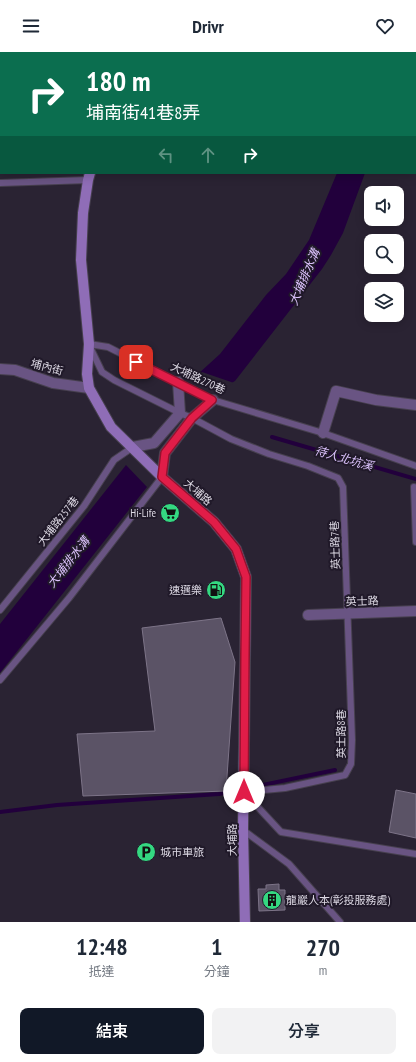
<!DOCTYPE html>
<html lang="zh-TW">
<head>
<meta charset="utf-8">
<style>
	:root { --surface:#fff; --page:#f2f2f3; --text:#1f2937; --muted:#747a83; --accent:#111827 }
	body { margin:0; font-family:"PT Sans Narrow","Noto Sans TC",sans-serif; background:var(--page); color:var(--text); height:100vh; display:flex; flex-direction:column; font-size:15px; white-space:nowrap }
	* { box-sizing:border-box; margin:0 }
	p { font-size:13px; color:var(--muted) }
	.icon { flex:none; width:22px; height:22px; fill:none; stroke:currentColor; stroke-width:2; stroke-linecap:round; stroke-linejoin:round }
	.map { position:relative; height:870px; overflow:hidden }
	.side { display:flex; flex-direction:column; background:var(--surface); flex:1 }
	.side>* { flex:none }
	.top-card { position:absolute; left:0px; top:0px; width:416px; height:122px; box-shadow:0 2px 10px #0003; background:#0b6e4f; color:#fff; overflow:hidden }
	.controls { position:absolute; left:364px; top:134px; display:grid; gap:8px }
	.controls a { display:grid; place-items:center; width:40px; height:40px; border-radius:8px; background:var(--surface); box-shadow:0 2px 10px #0003; font-size:20px }
	.pin { position:absolute; display:grid; place-items:center; width:34px; height:34px; color:#fff; margin:-17px; border-radius:8px; box-shadow:0 2px 6px #0006 }
	.me { position:absolute; width:44px; margin:-22px; rotate:0deg; stroke-linejoin:round; filter:drop-shadow(0 0 3px #0008) }
	.turn { display:flex; align-items:center; gap:14px; height:84px; padding:0 20px; font-size:18px }
	.turn .icon { width:52px; height:52px; stroke-width:2.5 }
	.turn b { display:block; font-size:28px; line-height:34px }
	.lanes { display:flex; align-items:center; height:38px; padding:0 20px; background:#0003; justify-content:center; gap:20px; direction:ltr }
	.lanes .off { opacity:.35 }
	.eta { display:flex; justify-content:space-evenly; align-items:center; height:68px; text-align:center }
	.eta b { font-size:24px; font-weight:600; line-height:28px }
	.button { display:flex; gap:8px; margin-top:auto; padding:8px 20px }
	.button a { flex:1; height:46px; border-radius:8px; background:var(--accent); color:#fff; font-size:16px; font-weight:600; line-height:46px; text-align:center }
	.button a+a { background:var(--page); color:var(--text) }
	header { display:flex; justify-content:space-between; align-items:center; height:52px; padding:0 20px; background:var(--surface); font-size:18px; font-weight:600 }
	.map>svg:first-child { display:block }
</style>
</head>
<body>
<header><svg class="icon" aria-label="menu" viewBox="0 0 24 24"><path d="M4 6h16M4 12h16M4 18h16"/></svg>Drivr<svg class="icon" aria-label="heart" viewBox="0 0 24 24"><path d="M12 20l-8-8c-3-5 5-10 8-4 3-6 11-1 8 4z"/></svg></header>
<div class="map">
<svg width="416" height="870" viewBox="0 0 416 870">
	<rect width="100%" height="100%" fill="#2a2333"/>
	<g fill="#22003c">
		<polygon points="337,121 365,121 343,181 331,203 322,217 235,329 228,333 198,322 220,302 266,243 286,222 309,188"/>
		<polygon points="126,413 147,435 0,621 0,572"/>
	</g>
	<polygon fill="#2a2333" points="202,320 234,331 227,335 199,324"/>
	<g fill="none" stroke-linecap="round" stroke-linejoin="round">
		<g stroke="#22003c" stroke-width="4">
			<polyline points="272,385 416,427"/>
			<polyline points="0,760 57,753 219,742 335,718"/>
		</g>
	</g>
	<g fill="#5b5366" stroke="#7d7488">
		<polygon points="221,566 235,610 226,739 83,744 77,682 155,679 142,576"/>
		<polygon points="396,738 416,742 416,786 389,780"/>
		<polygon points="279,832 279,838 285,838 285,858 259,859 258,837 266,837 266,833"/>
	</g>
	<g fill="none" stroke-linecap="round" stroke-linejoin="round">
		<g stroke="#47404f" stroke-width="8">
			<g id="lane">
				<polyline points="5,0 6,1"/>
				<polyline points="218,1 221,0"/>
				<polyline points="0,10 1,10"/>
				<polyline points="0,131 88,128"/>
				<polyline points="89,292 108,295 213,348 323,381 416,414"/>
				<polyline points="90,295 102,320 114,328 180,361 192,366 231,387 269,402 308,414 338,426 343,435 352,688 351,712 345,723 285,736 244,740"/>
				<polyline points="414,435 416,490"/>
				<polyline points="0,558 84,454 114,408 133,395"/>
				<polyline points="0,628 69,546 162,425"/>
				<polyline points="244,740 281,780 416,802"/>
				<polyline points="243,778 289,812 340,870"/>
			</g>
		</g>
		<g stroke="#47404f" stroke-width="12">
			<g id="street">
				<polyline points="0,317 15,318 53,331 89,336"/>
				<polyline points="323,381 336,339 376,348 416,353"/>
				<polyline points="133,395 154,391 180,361 178,330"/>
				<polyline points="162,425 165,401 192,366 213,348"/>
				<polyline points="308,563 416,559"/>
			</g>
		</g>
		<g stroke="#47404f" stroke-width="12">
			<g id="secondary">
				<polyline points="97,0 98,1"/>
				<polyline points="90,121 88,128 83,161 81,208 89,292 87,322 89,336 111,375 162,425 214,470 236,497 246,525 243,778 245,870"/>
			</g>
		</g>
		<use href="#lane" stroke="#695483" stroke-width="6"/>
		<use href="#street" stroke="#695483" stroke-width="10"/>
		<use href="#secondary" stroke="#8f6db7" stroke-width="10"/>
	</g>
	<g fill="none" stroke-linecap="round" stroke-linejoin="round">
		<g stroke="#92132f" stroke-width="10">
			<polyline id="route" points="136,310 212,348 192,366 165,401 162,425 214,470 236,497 246,525 245,602 244,740"/>
		</g>
		<use href="#route" stroke="#e11d48" stroke-width="7"/>
	</g>
	<defs>
		<g id="supermarket-disc" transform="scale(1)"><circle r="9.5" fill="#34d881" stroke="#201929"/><path d="M-6-5.5h2.5l.6 2H6L4.5 2H-2.5L-4.4-4H-6ZM-1.5 3.2a1.3 1.3 0 1 0 .1 0ZM3 3.2a1.3 1.3 0 1 0 .1 0Z" fill="#111"/></g>
		<g id="fuel-disc" transform="scale(1)"><circle r="9.5" fill="#34d881" stroke="#201929"/><path d="M-5.5-6h7V0h2V4h1.3V-2.5L3-4.5l.8-.8L6-3V5H2.5V1h-1V6h-7ZM-4.2-4.7v3.2H.2V-4.7Z" fill="#111"/></g>
		<g id="parking-disc" transform="scale(1)"><circle r="9.5" fill="#34d881" stroke="#201929"/><path d="M-3.5-5.5H1a3.5 3.5 0 0 1 0 7H-1V5.5H-3.5ZM-1-3.4V-.6H.8a1.4 1.4 0 0 0 0-2.8Z" fill="#111"/></g>
		<g id="building-disc" transform="scale(1)"><circle r="9.5" fill="#34d881" stroke="#201929"/><path d="M-4-6H4V6H1V3H-1V6H-4ZM-2.5-4.3h1.7v1.8h-1.7ZM.8-4.3h1.7v1.8H.8ZM-2.5-1h1.7V.8h-1.7ZM.8-1h1.7V.8H.8Z" fill="#111"/></g>
	</defs>
	<g fill-rule="evenodd">
		<use href="#supermarket-disc" x="170" y="461"/>
		<use href="#fuel-disc" x="216" y="538"/>
		<use href="#parking-disc" x="146" y="800"/>
		<use href="#building-disc" x="272" y="848"/>
	</g>
	<g text-anchor="middle" dominant-baseline="central" stroke-width="4" stroke-linejoin="round" paint-order="stroke">
		<g font-size="11" fill="#ddd9e4" stroke="#201929">
			<text transform="translate(47 315) rotate(15)">埔內街</text>
			<text transform="translate(198 326) rotate(25)">大埔路270巷</text>
			<text transform="translate(198 440) rotate(41)">大埔路</text>
			<text transform="translate(58 469) rotate(-52)">大埔路257巷</text>
			<text transform="translate(335 493) rotate(-92)">英士路7巷</text>
			<text transform="translate(362 549) rotate(-2)">英士路</text>
			<text transform="translate(341 682) rotate(-90)">英士路8巷</text>
			<text transform="translate(232 788) rotate(-90)">大埔路</text>
		</g>
		<g font-size="11" fill="#ddd9e4" stroke="#201929" text-anchor="end">
			<text x="156" y="461">Hi-Life</text>
			<text x="202" y="538">速邁樂</text>
			<text x="160" y="800" text-anchor="start">城市車旅</text>
			<text x="286" y="848" text-anchor="start">龍巖人本(彰投服務處)</text>
		</g>
		<g font-size="12" font-style="italic" fill="#dcc3fd" stroke="#201929">
			<text transform="translate(304 225) rotate(-67)">大埔排水溝</text>
			<text transform="translate(344 406) rotate(16)">待人北坑溪</text>
			<text transform="translate(68 510) rotate(-52)">大埔排水溝</text>
		</g>
	</g>
</svg>
<div class="controls">
<a><svg class="icon" aria-label="sound" viewBox="0 0 24 24"><path d="M4 9h4l5-4v14l-5-4H4zM17 9q2 3 0 6"/></svg></a>
<a><svg class="icon" aria-label="search" viewBox="0 0 24 24"><circle cx="10" cy="10" r="6"/><path d="M15 15l6 6"/></svg></a>
<a><svg class="icon" aria-label="layers" viewBox="0 0 24 24"><path d="M12 4l9 5-9 5-9-5zM3 14l9 5 9-5"/></svg></a>
</div>
<div class="pin" style="left:136px;top:310px;background:#d93025"><svg class="icon" aria-label="arrive" viewBox="0 0 24 24"><path d="M6 21V4h12l-3 4 3 4H6"/></svg></div>
<svg class="me" style="left:244px;top:740px" viewBox="-20 -20 40 40"><circle r="19" fill="#fff"/><path d="M0-13L10 11 0 6-10 11z" fill="#e11d48"/></svg>
<div class="top-card">
<div class="turn"><svg class="icon" aria-label="right" viewBox="0 0 24 24"><path d="M7 20v-9h11M14 6l5 5-5 5"/></svg><div><b>180 m</b>埔南街41巷8弄</div></div>
<div class="lanes"><svg class="icon off" aria-label="left" viewBox="0 0 24 24"><path d="M17 20v-9H6M10 6l-5 5 5 5"/></svg><svg class="icon off" aria-label="ahead" viewBox="0 0 24 24"><path d="M12 20V5M6 11l6-6 6 6"/></svg><svg class="icon" aria-label="right" viewBox="0 0 24 24"><path d="M7 20v-9h11M14 6l5 5-5 5"/></svg></div>
</div>
</div>
<section class="side">
<div class="eta">
<div><b>12:48</b><p>抵達</p></div>
<div><b>1</b><p>分鐘</p></div>
<div><b>270</b><p>m</p></div>
</div>
<div class="button"><a>結束</a><a>分享</a></div>
</section>
</body>
</html>
